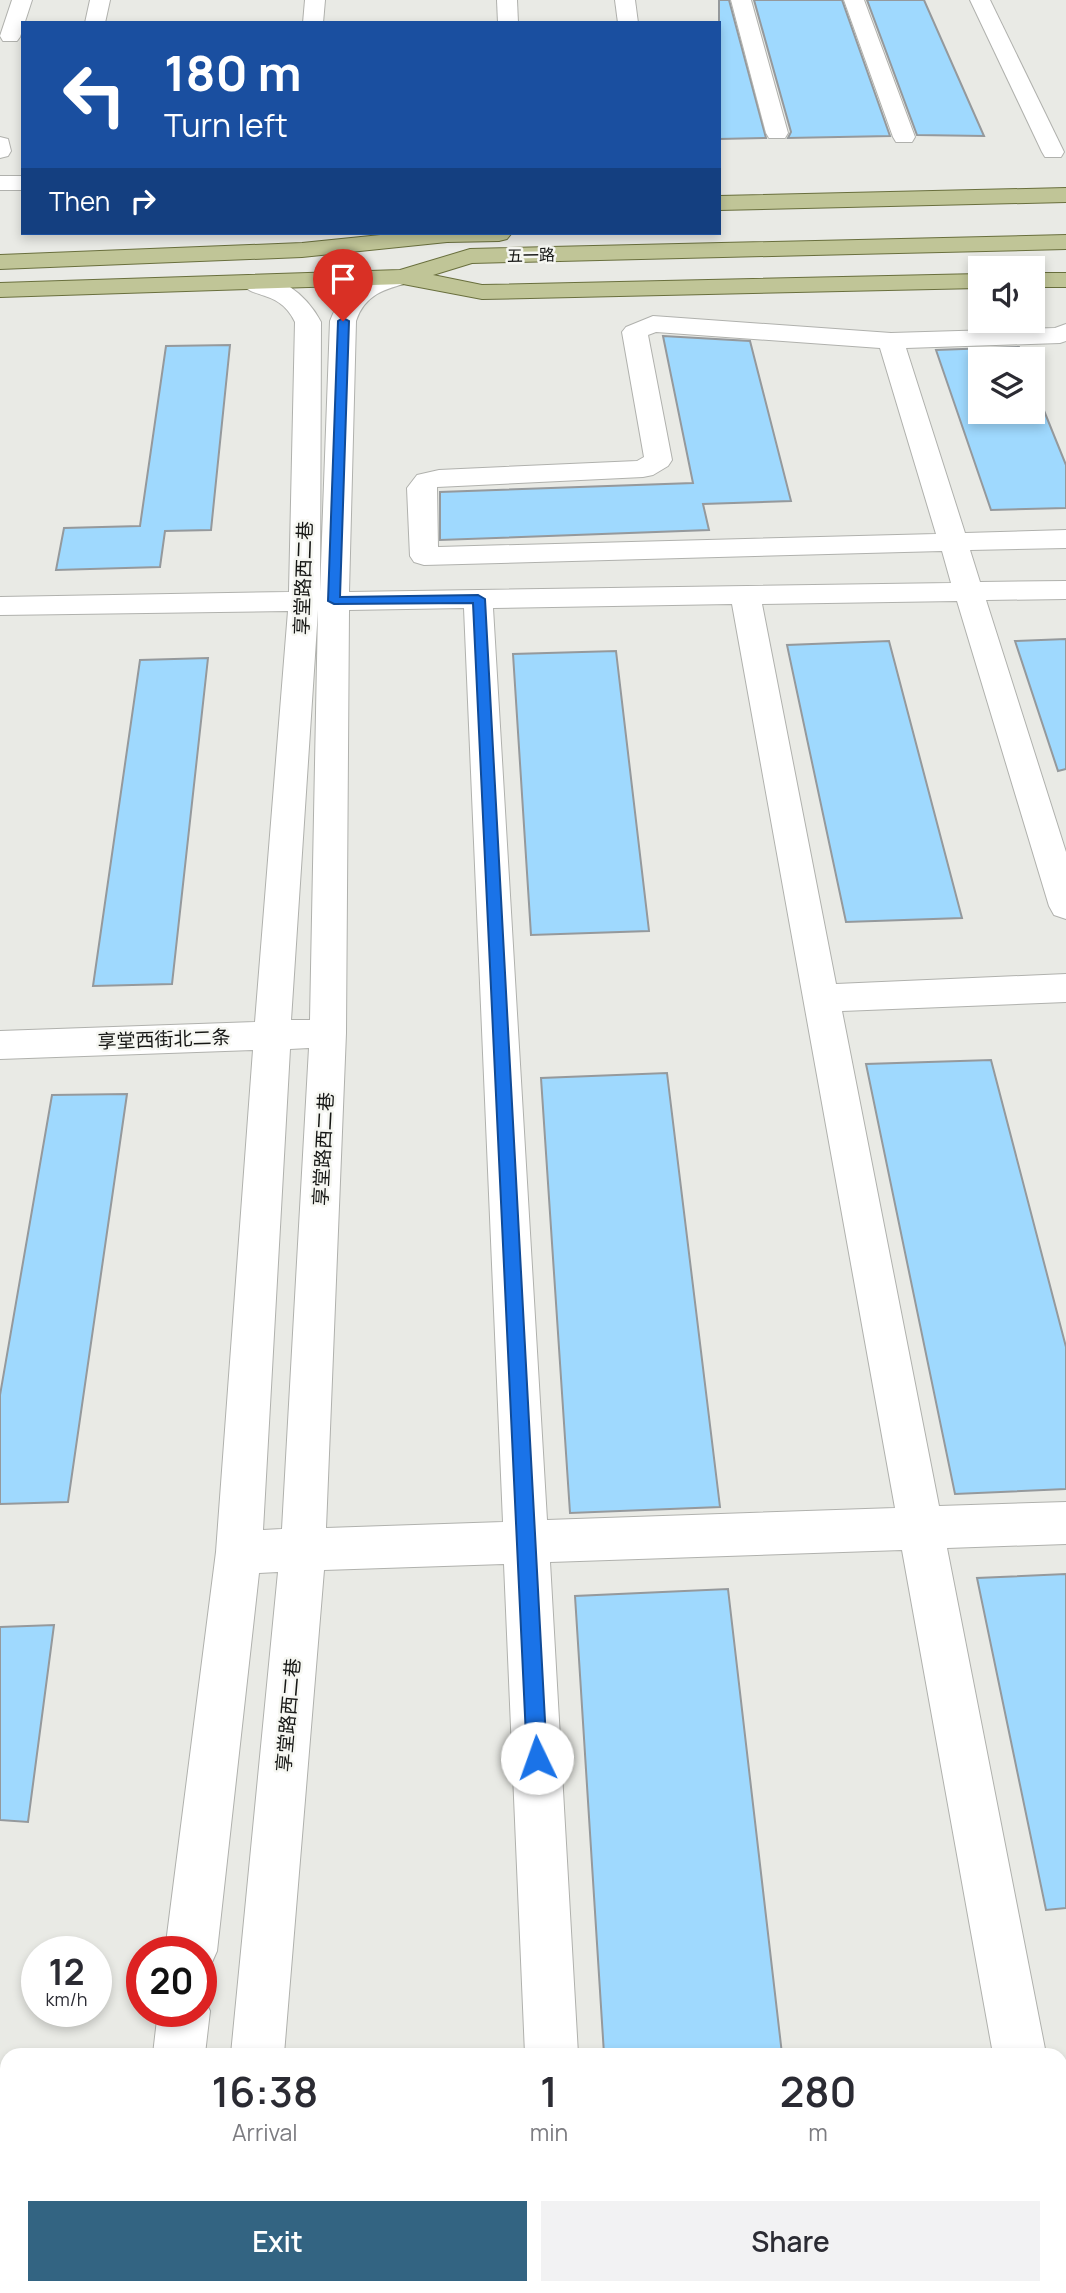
<!DOCTYPE html>
<html lang="en">
<head>
<meta charset="utf-8">
<style>
	:root { --surface:#fff; --page:#f2f2f3; --text:#2b2b33; --muted:#7c7c81; --accent:#336482 }
	body { margin:0; font-family:Manrope,"Noto Sans SC",sans-serif; background:var(--page); color:var(--text); height:100vh; display:flex; flex-direction:column; font-size:26px; white-space:nowrap }
	* { box-sizing:border-box; margin:0 }
	p { font-size:23px; color:var(--muted) }
	.icon { flex:none; width:38px; height:38px; fill:none; stroke:currentColor; stroke-width:2; stroke-linecap:round; stroke-linejoin:round }
	.map { position:relative; flex:1; overflow:hidden }
	.panel { position:absolute; left:0px; top:2048px; width:1068px; height:247px; display:flex; flex-direction:column; background:var(--surface); border-radius:21px 21px 0 0; box-shadow:0 4px 10px #0003 }
	.panel>* { flex:none }
	.top-card { position:absolute; left:21px; top:21px; width:700px; height:214px; border-radius:0px; box-shadow:0 4px 10px #0003; background:#1a4fa0; color:#fff; overflow:hidden }
	.fabs { position:absolute; left:968px; top:256px; display:grid; gap:14px }
	.fabs a { display:grid; place-items:center; width:77px; height:77px; border-radius:0px; background:var(--surface); box-shadow:0 4px 10px #0003; font-size:35px }
	.speed { position:absolute; left:21px; top:1936px; display:flex; gap:14px; font-size:35px; font-weight:700; text-align:center }
	.speed>* { display:grid; place-content:center; width:91px; height:91px; border-radius:50%; background:var(--surface); box-shadow:0 4px 10px #0003; line-height:1 }
	.speed small { font-size:18px; font-weight:400 }
	.speed .limit { border:10px solid #d22; background:#fff; color:#111 }
	.pin { position:absolute; display:grid; place-items:center; width:60px; height:60px; color:#fff; margin:-72px -30px; border-radius:50% 50% 50% 0; rotate:-45deg; box-shadow:0 0 7px #0007 }
	.pin .icon { rotate:45deg }
	.me { position:absolute; width:77px; margin:-38px; rotate:357deg; stroke-linejoin:round; filter:drop-shadow(0 0 5px #0008) }
	.turn { display:flex; align-items:center; gap:24px; height:147px; padding:0 28px; font-size:32px }
	.turn .icon { width:91px; height:91px; stroke-width:2.5 }
	.turn b { display:block; font-size:49px; line-height:60px }
	.then { display:flex; align-items:center; height:66px; padding:0 28px; background:#0003; gap:14px; font-size:26px }
	.eta { display:flex; justify-content:space-evenly; align-items:center; height:119px; text-align:center }
	.eta b { font-size:42px; font-weight:600; line-height:49px }
	.button { display:flex; gap:14px; margin-top:auto; padding:14px 28px }
	.button a { flex:1; height:80px; border-radius:0px; background:var(--accent); color:#fff; font-size:28px; font-weight:600; line-height:80px; text-align:center }
	.button a+a { background:var(--page); color:var(--text) }
	.map>svg:first-child { display:block }
</style>
</head>
<body>
<div class="map">
<svg width="1066" height="2293" viewBox="0 0 1066 2293">
	<rect width="100%" height="100%" fill="#e9eae5"/>
	<g fill="#9fd9fe" stroke="#95999c" stroke-width="2">
		<polygon points="719,0 729,0 766,138 719,139"/>
		<polygon points="754,0 842,0 890,136 788,138 791,132"/>
		<polygon points="867,0 924,0 984,136 917,135"/>
		<polygon points="663,336 750,341 791,501 703,504 709,530 440,540 440,492 693,483"/>
		<polygon points="230,345 211,530 165,531 160,567 56,570 64,528 140,526 166,346"/>
		<polygon points="1019,347 1023,359 980,359 980,411 1032,411 1032,381 1066,465 1066,508 991,510 936,350"/>
		<polygon points="1066,639 1066,769 1058,771 1015,641"/>
		<polygon points="889,641 962,918 846,922 787,645"/>
		<polygon points="616,651 649,931 531,935 513,654"/>
		<polygon points="208,658 172,984 93,986 140,660"/>
		<polygon points="991,1060 1066,1347 1066,1489 955,1494 866,1064"/>
		<polygon points="667,1073 720,1507 570,1513 541,1078"/>
		<polygon points="127,1094 68,1502 0,1504 0,1395 52,1095"/>
		<polygon points="1066,1574 1066,1908 1046,1910 977,1578"/>
		<polygon points="728,1589 782,2054 604,2054 575,1596"/>
		<polygon points="54,1625 28,1822 0,1820 0,1627"/>
	</g>
	<g fill="none" stroke-linecap="round" stroke-linejoin="round">
		<g stroke="#b0b1ad" stroke-width="2">
			<g id="minor">
				<polygon points="12,0 32,0 20,37 17,41 3,41 0,36"/>
				<polygon points="90,0 110,0 105,23 85,23"/>
				<polygon points="305,0 325,0 323,23 303,23"/>
				<polygon points="497,0 517,0 518,23 498,23"/>
				<polygon points="615,0 635,0 638,23 618,23"/>
				<polygon points="731,0 751,0 788,133 785,138 769,138 766,133"/>
				<polygon points="844,0 864,0 915,137 912,142 896,142 893,137"/>
				<polygon points="970,0 990,0 1064,152 1061,157 1045,157 1042,152"/>
				<polygon points="0,137 8,139 11,151 8,156 0,158"/>
				<rect x="0" y="176" width="23" height="14"/>
				<path d="M402,270L411,272L414,277L411,282C385,289 365,294 356,321L349,592L951,583L942,551L424,565L414,562L410,556L407,488L417,475L439,470L637,461L644,457L622,332L626,327L653,316L891,333L1055,328L1066,324V341L1060,343L906,348L965,533L1066,530V548L970,550L980,582L1066,581V599L986,600L1066,852V919L1054,915L1049,906L957,601L762,604L836,984L1066,974V1002L842,1011L939,1506L1066,1502V1544L947,1548L1046,2054H993L902,1550L550,1562L578,2054H525L504,1564L324,1570L284,2054H231L278,1572L259,1573L217,1951L209,1969L201,1973V1951H165L216,1552L253,1050L0,1059V1031L255,1022L288,611L0,615V597L289,592L295,322C279,289 252,300 240,282L243,277C276,269 307,295 321,322L320,592L330,321C345,283 366,279 402,270ZM656,332L880,348L936,534L438,547L437,487L643,477L653,475L668,466L672,460L648,335ZM732,604L895,1508L547,1520L493,608ZM464,608L503,1522L326,1528L346,1033L349,610ZM318,610L310,1020H291ZM309,1048L282,1529L263,1530L290,1049Z"/>
				<polygon points="201,1992 210,2011 205,2054 153,2054 158,2011 201,2011"/>
				<polygon points="1060,2239 1066,2241 1066,2293 1036,2293 1035,2287 1060,2287"/>
				<polygon points="122,2287 179,2287 179,2293 121,2293"/>
				<polygon points="208,2287 264,2287 265,2293 207,2293"/>
				<polygon points="536,2287 592,2287 593,2293 535,2293"/>
			</g>
		</g>
		<g stroke="#696f3d" stroke-width="2">
			<g id="major">
				<polygon points="1066,188 1066,202 719,210 719,196"/>
				<polygon points="400,233 511,234 507,239 499,241 447,242 302,257 0,269 0,255 302,243"/>
				<polygon points="1066,235 1066,249 472,263 433,275 482,285 980,274 980,288 482,299 403,284 0,297 0,283 400,270 470,249"/>
				<rect x="1032" y="273" width="34" height="14"/>
			</g>
		</g>
		<use href="#minor" fill="#fff" fill-rule="evenodd"/>
		<use href="#major" fill="#c0c597" fill-rule="evenodd"/>
	</g>
	<polygon fill="#1a73e8" stroke="#114b97" stroke-width="2" points="343,318 349,321 340,597 478,595 485,599 547,1758 544,1765 537,1768 530,1765 527,1758 473,603 334,604 328,601 338,321"/>
	<g text-anchor="middle" dominant-baseline="central" stroke-width="5" stroke-linejoin="round" paint-order="stroke">
		<g font-size="16" fill="#161715" stroke="#f6f7f2">
			<text transform="translate(531 255) rotate(-1)">五一路</text>
		</g>
		<g font-size="19" fill="#161715" stroke="#f6f7f2">
			<text transform="translate(303 578) rotate(-88)">享堂路西二巷</text>
			<text transform="translate(164 1039) rotate(-2)">享堂西街北二条</text>
			<text transform="translate(323 1149) rotate(-87)">享堂路西二巷</text>
			<text transform="translate(288 1715) rotate(-85)">享堂路西二巷</text>
		</g>
	</g>
</svg>
<div class="fabs">
<a><svg class="icon" aria-label="sound" viewBox="0 0 24 24"><path d="M4 9h4l5-4v14l-5-4H4zM17 9q2 3 0 6"/></svg></a>
<a><svg class="icon" aria-label="layers" viewBox="0 0 24 24"><path d="M12 4l9 5-9 5-9-5zM3 14l9 5 9-5"/></svg></a>
</div>
<div class="speed"><div>12<small>km/h</small></div><div class="limit">20</div></div>
<div class="pin" style="left:343px;top:321px;background:#d93025"><svg class="icon" aria-label="arrive" viewBox="0 0 24 24"><path d="M6 21V4h12l-3 4 3 4H6"/></svg></div>
<svg class="me" style="left:537px;top:1758px" viewBox="-20 -20 40 40"><circle r="19" fill="#fff"/><path d="M0-13L10 11 0 6-10 11z" fill="#1a73e8"/></svg>
<div class="top-card">
<div class="turn"><svg class="icon" aria-label="left" viewBox="0 0 24 24"><path d="M17 20v-9H6M10 6l-5 5 5 5"/></svg><div><b>180 m</b>Turn left</div></div>
<div class="then">Then<svg class="icon" aria-label="right" viewBox="0 0 24 24"><path d="M7 20v-9h11M14 6l5 5-5 5"/></svg></div>
</div>
<section class="panel">
<div class="eta">
<div><b>16:38</b><p>Arrival</p></div>
<div><b>1</b><p>min</p></div>
<div><b>280</b><p>m</p></div>
</div>
<div class="button"><a>Exit</a><a>Share</a></div>
</section>
</div>
</body>
</html>
